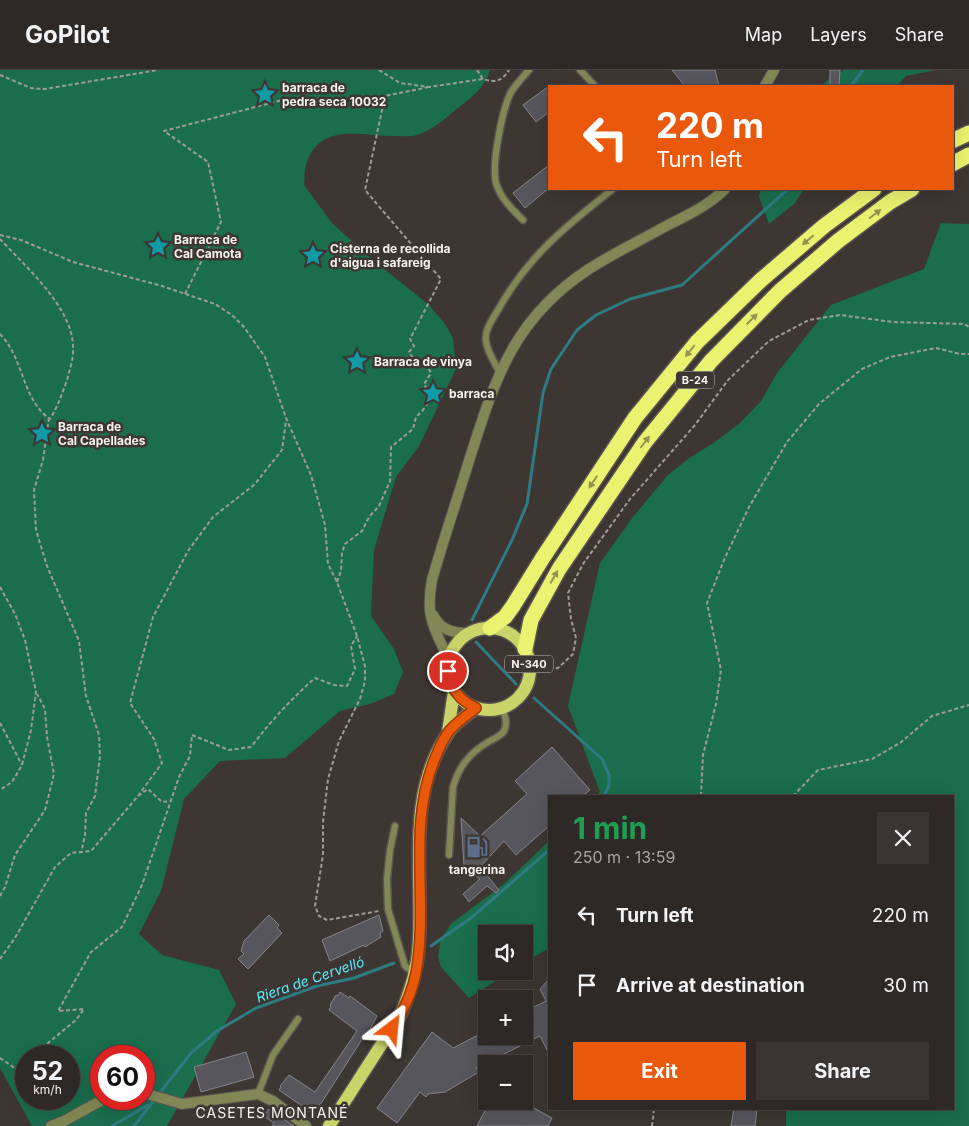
<!DOCTYPE html>
<html lang="en">
<head>
<meta charset="utf-8">
<style>
	:root { --surface:#2e2826; --page:#3a3432; --text:#f1f3f6; --muted:#a7a6a7; --line:#494443; --accent:#ea580c }
	body { margin:0; font-family:Inter,sans-serif; background:var(--page); color:var(--text); height:100vh; display:flex; flex-direction:column; font-size:19px; white-space:nowrap }
	* { box-sizing:border-box; margin:0 }
	p { font-size:16px; color:var(--muted) }
	.icon { flex:none; width:28px; height:28px; fill:none; stroke:currentColor; stroke-width:2; stroke-linecap:round; stroke-linejoin:round }
	.map { position:relative; flex:1; overflow:hidden }
	.drawer { position:absolute; left:548px; top:725px; width:406px; height:315px; display:flex; flex-direction:column; background:var(--surface); border-radius:0px; box-shadow:0 5px 20px #0002,0 0 0 1px var(--line) }
	.drawer>* { flex:none }
	.banner { position:absolute; left:548px; top:15px; width:406px; height:105px; border-radius:0px; box-shadow:0 5px 20px #0002,0 0 0 1px var(--line); background:#ea580c; color:#fff; overflow:hidden }
	.tools { position:absolute; left:478px; top:855px; display:grid; gap:10px }
	.tools a { display:grid; place-items:center; width:55px; height:55px; border-radius:0px; background:var(--surface); box-shadow:0 5px 20px #0002,0 0 0 1px var(--line); font-size:25px }
	.speed { position:absolute; left:15px; top:975px; display:flex; gap:10px; font-size:25px; font-weight:700; text-align:center }
	.speed>* { display:grid; place-content:center; width:65px; height:65px; border-radius:50%; background:var(--surface); box-shadow:0 5px 20px #0002,0 0 0 1px var(--line); line-height:1 }
	.speed small { font-size:12px; font-weight:400 }
	.speed .limit { border:8px solid #d22; background:#fff; color:#111 }
	.pin { position:absolute; display:grid; place-items:center; width:42px; height:42px; color:#fff; margin:-21px; border:2px solid #fff; border-radius:50%; box-shadow:0 1px 5px #0007 }
	.me { position:absolute; width:55px; margin:-28px; rotate:29deg; stroke-linejoin:round; filter:drop-shadow(0 0 4px #0008) }
	.turn { display:flex; align-items:center; gap:18px; height:105px; padding:0 25px; font-size:22px }
	.turn .icon { width:65px; height:65px; stroke-width:2.5 }
	.turn b { display:block; font-size:35px; line-height:42px }
	.round { display:grid; place-items:center; flex:none; width:52px; height:52px; border-radius:0px; background:var(--page) }
	.summary { display:flex; align-items:center; justify-content:space-between; height:85px; padding:0 25px }
	h1 { font-size:30px; font-weight:700; line-height:38px; color:#1e9e55 }
	.primary-button { display:flex; gap:10px; margin-top:auto; padding:10px 25px }
	.primary-button a { flex:1; height:58px; border-radius:0px; background:var(--accent); color:#fff; font-size:20px; font-weight:700; line-height:58px; text-align:center }
	.primary-button a+a { background:var(--page); color:var(--text) }
	ul { padding:0; list-style:none }
	li { display:flex; align-items:center; gap:15px; height:70px; padding:0 25px }
	li div { flex:1 }
	li b { display:block; font-size:19px }
	li em { font-style:normal }
	header { display:flex; align-items:center; gap:30px; box-sizing:border-box; height:70px; padding:0 25px; background:var(--surface); border-bottom:1px solid var(--line) }
	header strong { font-size:24px }
	nav { display:flex; gap:28px; margin-inline-start:auto; font-size:18px }
	.map>svg:first-child { display:block }
</style>
</head>
<body>
<header>
<strong>GoPilot</strong>
<nav><a>Map</a><a>Layers</a><a>Share</a></nav>
</header>
<div class="map">
<svg width="969" height="1056" viewBox="0 0 969 1056">
	<rect width="100%" height="100%" fill="#3d3633"/>
	<g fill="#1a6e4d" fill-rule="evenodd">
		<path d="M0,0H490C485,17 472,27 459,37C446,48 433,60 417,65C412,67 404,66 398,66C366,67 321,51 307,92C304,98 305,107 304,115L332,153L368,186L429,235L445,254L453,268L456,299L419,376L396,407L374,480L371,546L394,579L403,602L394,624L370,634L340,641L285,688L220,691L184,729L161,821L139,864L162,885L219,900L236,934L167,1056H32L0,998ZM26,986H69V1029H26ZM101,986H144V1029H101Z"/>
		<polygon points="844,0 936,0 906,6 897,16 821,16 830,8"/>
		<polygon points="761,119 804,119 794,134 769,154 759,127"/>
		<polygon points="941,153 969,154 969,1056 786,1056 786,1039 952,1039 952,726 596,726 600,722 568,636 600,493 633,447 668,405 688,389 715,372 740,353 761,331 777,303 831,235 924,199"/>
		<polygon points="549,771 549,878 524,893 524,864 486,864 486,901 511,901 469,928 441,897 438,887 441,868 452,853 504,814"/>
	</g>
	<g fill="none" stroke-linecap="round" stroke-linejoin="round">
		<g stroke="#2d7c84" stroke-width="3">
			<polyline points="851,16 863,0"/>
			<polyline points="472,550 512,470 527,434 543,323 551,299 577,260 596,245 630,229 682,215 788,119"/>
			<polyline points="476,572 516,614"/>
			<polyline points="534,628 602,689 609,705 609,716 604,726"/>
			<polyline points="431,876 471,848 549,780"/>
			<polyline points="112,1056 148,1035"/>
			<polyline points="134,1056 191,983 217,961 256,938 317,916 354,908 394,893"/>
		</g>
	</g>
	<g fill="#57565d" stroke="#86858c">
		<polygon points="672,0 715,0 719,16 685,16"/>
		<polygon points="830,0 840,0 839,16 830,16"/>
		<polygon points="549,16 549,42 536,52 523,35"/>
		<polygon points="549,95 549,118 525,138 513,123"/>
		<polygon points="552,677 590,720 582,726 549,726 549,756 516,785 504,771 480,797 499,820 496,823 487,816 469,832 463,824 480,809 464,796 461,748 480,766 527,724 515,711"/>
		<polygon points="269,845 279,855 277,858 282,863 248,899 238,889 244,884 241,881 244,871"/>
		<polygon points="379,845 383,861 380,863 381,867 365,877 364,875 330,891 322,870"/>
		<polygon points="549,909 549,984 540,966 476,998 479,1002 445,1022 428,1024 426,1027 420,1022 397,1053 377,1038 432,962 453,978 486,961 486,966 524,966 524,942 546,931 540,919"/>
		<polygon points="340,922 349,928 350,926 377,946 369,961 368,960 322,1032 312,1043 279,1020 281,1017 280,1016 289,1005 315,1022 357,961 329,940 331,936 330,935 336,925 338,926"/>
		<polygon points="246,982 254,1007 201,1022 194,997"/>
		<polygon points="490,1031 521,1031 552,1048 548,1056 477,1056"/>
		<polygon points="269,1039 294,1056 272,1056 274,1053 264,1046"/>
		<polygon points="734,1039 757,1039 755,1056 731,1056"/>
	</g>
	<g fill="none" stroke-linecap="round" stroke-linejoin="round">
		<g stroke="#5b5451" stroke-width="9">
			<g id="service">
				<polyline points="580,0 595,16"/>
				<path d="M523,150C513,140 502,130 497,116C490,99 502,42 510,24C515,15 523,7 529,0"/>
				<path d="M500,303C495,293 487,282 486,271C484,260 493,249 498,240C528,186 566,156 613,119"/>
				<polyline points="395,756 390,780 387,809 388,839 405,896 415,903"/>
				<path d="M449,785L453,717C459,696 470,683 488,672C493,669 501,666 504,661C508,653 505,645 502,638"/>
				<polyline points="258,1024 273,985 298,949"/>
			</g>
		</g>
		<g stroke="#5b5451" stroke-width="12">
			<g id="minor">
				<polyline points="144,1023 182,1034 258,1024 273,1031 306,1056"/>
				<polyline points="51,1056 64,1051 104,1029"/>
			</g>
		</g>
		<g stroke="#5b5451" stroke-width="12">
			<g id="tertiary">
				<polyline points="765,16 774,0"/>
				<path d="M433,545C441,560 452,563 468,563"/>
				<path d="M449,590C434,558 425,547 432,510C443,471 456,433 468,394C494,312 512,249 589,199C614,183 641,170 668,155C688,145 709,135 725,119"/>
			</g>
		</g>
		<g stroke="#5b5451" stroke-width="15">
			<g id="primary">
				<circle cx="489" cy="599" r="41"/>
				<polyline points="448,662 454,621"/>
				<path d="M329,1056L401,944C411,919 418,897 419,870C423,801 406,725 448,663C454,653 467,645 476,638"/>
			</g>
		</g>
		<g stroke="#5b5451" stroke-width="18">
			<g id="motorway">
				<polyline points="952,71 969,63"/>
				<polyline points="952,94 969,85"/>
				<polyline points="490,558 505,547 513,536 542,489 635,348 697,272 761,210 824,156 874,119"/>
				<polyline points="525,579 531,550 559,499 645,372 711,291 780,221 838,171 890,132 912,119"/>
			</g>
		</g>
		<g stroke="#a09b98" stroke-width="2" stroke-dasharray="4 2.5" stroke-linecap="butt">
			<path d="M379,0L400,13L429,17L483,9C496,13 502,11 509,0"/>
			<polyline points="477,0 483,9"/>
			<polyline points="0,5 31,18 45,19 158,0"/>
			<polyline points="0,165 21,170 73,192 162,216 215,234 232,245 244,257 265,287 286,348 311,405 325,455 328,494 337,512 357,566 365,596 365,611 360,629 339,671 328,709 323,752 323,785 315,836 319,846 327,850 379,841"/>
			<path d="M0,169C25,196 72,237 73,276C74,287 70,299 67,310C62,324 58,336 50,349C22,330 24,288 0,264"/>
			<polyline points="185,224 221,152 208,92 164,61 282,30 375,28 429,17"/>
			<polyline points="49,348 43,390 34,420 36,460 47,496 79,571 86,626 99,665 100,686 95,726 86,743 85,765 81,783"/>
			<polyline points="337,512 341,501 342,483 345,474 362,461 369,447 379,436 390,411 391,377 413,359 416,347 423,340 431,328 424,314 431,303 423,289 413,288 409,282 414,276 410,269 441,209 365,120 385,26"/>
			<polyline points="0,517 15,544 25,570 36,622 31,660 22,695 12,712 0,720"/>
			<polyline points="530,602 558,598 573,584 576,568 571,549 568,523 583,494 630,429 695,355 728,310 769,271 809,250 840,245 893,252 964,254 969,257"/>
			<polyline points="0,653 22,695"/>
			<polyline points="138,726 162,693 154,669 130,633 153,547 188,481 213,447 255,414 282,380 286,351"/>
			<polyline points="701,726 703,685 716,634 721,600 707,533 724,490 749,437 787,372 819,334 862,299 890,287 936,278 960,284 969,284"/>
			<polyline points="793,726 818,700 872,689 900,673 932,646 969,635"/>
			<polyline points="0,826 5,817 15,785 45,740 54,704 47,667 45,639 37,624"/>
			<polyline points="0,889 15,868 55,797 71,783 91,781 138,726 148,719 162,732 171,731"/>
			<path d="M32,986L76,950L84,939L58,941L91,882L122,857L142,815L179,707L190,686L192,665L229,680L251,677C271,651 291,629 315,608L334,615L347,616L355,599L351,576L357,566"/>
			<polyline points="0,988 16,999 26,991"/>
			<polyline points="652,1056 654,1039"/>
		</g>
		<use href="#service" stroke="#828755" stroke-width="6"/>
		<use href="#minor" stroke="#828755" stroke-width="10"/>
		<use href="#tertiary" stroke="#828755" stroke-width="10"/>
		<use href="#primary" stroke="#cbd469" stroke-width="12"/>
		<use href="#motorway" stroke="#e9f36f" stroke-width="15"/>
	</g>
	<defs><path id="oneway-solid" d="M-6-.8H1V-3.2L6.5 0L1 3.2V.8H-6Z" transform="scale(1.25)"/></defs>
	<g fill="#939451">
		<use href="#oneway-solid" transform="translate(875 144) rotate(-37)"/>
		<use href="#oneway-solid" transform="translate(808 170) rotate(140)"/>
		<use href="#oneway-solid" transform="translate(752 249) rotate(-45)"/>
		<use href="#oneway-solid" transform="translate(690 281) rotate(129)"/>
		<use href="#oneway-solid" transform="translate(645 372) rotate(-53)"/>
		<use href="#oneway-solid" transform="translate(593 412) rotate(124)"/>
		<use href="#oneway-solid" transform="translate(554 507) rotate(-60)"/>
	</g>
	<g fill="none" stroke-linecap="round" stroke-linejoin="round">
		<g stroke="#983908" stroke-width="12">
			<path id="route" d="M392,959C403,942 412,923 416,903C429,832 407,759 434,691C438,681 443,668 450,660C457,652 467,645 476,638C459,630 451,619 448,601"/>
		</g>
		<use href="#route" stroke="#ea580c" stroke-width="9"/>
	</g>
	<defs>
		<g id="sight-bare" transform="scale(1.725)"><path d="M0-6L1.8-2.2L6-1.7L2.9 1.2L3.7 5.4L0 3.3L-3.7 5.4L-2.9 1.2L-6-1.7L-1.8-2.2Z" fill="#0f9aa8" stroke="#3d3633" stroke-width="2.5" paint-order="stroke"/></g>
		<g id="fuel-bare" transform="scale(1.725)"><path d="M-5.5-6h7V0h2V4h1.3V-2.5L3-4.5l.8-.8L6-3V5H2.5V1h-1V6h-7ZM-4.2-4.7v3.2H.2V-4.7Z" fill="#5c6f8a" stroke="#3d3633" stroke-width="2.5" paint-order="stroke"/></g>
	</defs>
	<g fill-rule="evenodd">
		<use href="#sight-bare" x="265" y="24"/>
		<use href="#sight-bare" x="158" y="176"/>
		<use href="#sight-bare" x="313" y="185"/>
		<use href="#sight-bare" x="357" y="291"/>
		<use href="#sight-bare" x="433" y="323"/>
		<use href="#sight-bare" x="42" y="363"/>
		<use href="#fuel-bare" x="477" y="777"/>
	</g>
	<g text-anchor="middle" dominant-baseline="central" stroke-width="5" stroke-linejoin="round" paint-order="stroke">
		<g fill="#3d3633" stroke="#bebab7" stroke-width="1">
			<rect x="676" y="301.5" width="38" height="17" rx="4"/>
			<rect x="505" y="585.5" width="48" height="17" rx="4"/>
		</g>
		<g font-size="11" font-weight="bold" fill="#f6f2f0">
			<text x="695" y="310">B-24</text>
			<text x="529" y="594">N-340</text>
		</g>
		<g font-size="12" font-weight="bold" fill="#f6f2f0" stroke="#3d3633" text-anchor="start">
			<text x="282" y="17">barraca de<tspan x="282" dy="14">pedra seca 10032</tspan></text>
			<text x="174" y="169">Barraca de<tspan x="174" dy="14">Cal Camota</tspan></text>
			<text x="330" y="178">Cisterna de recollida<tspan x="330" dy="14">d'aigua i safareig</tspan></text>
			<text x="374" y="291">Barraca de vinya</text>
			<text x="449" y="323">barraca</text>
			<text x="58" y="356">Barraca de<tspan x="58" dy="14">Cal Capellades</tspan></text>
			<text x="477" y="799" text-anchor="middle">tangerina</text>
		</g>
		<g font-size="14" font-style="italic" fill="#58ecfb" stroke="#3d3633">
			<text transform="translate(310 909) rotate(-19)">Riera de Cervelló</text>
		</g>
		<g font-size="14" letter-spacing="1" fill="#f6f2f0" stroke="#3d3633">
			<text x="272" y="1042">CASETES MONTANÉ</text>
		</g>
	</g>
</svg>
<div class="tools">
<a><svg class="icon" aria-label="sound" viewBox="0 0 24 24"><path d="M4 9h4l5-4v14l-5-4H4zM17 9q2 3 0 6"/></svg></a>
<a>+</a>
<a>−</a>
</div>
<div class="speed"><div>52<small>km/h</small></div><div class="limit">60</div></div>
<div class="pin" style="left:448px;top:601px;background:#d93025"><svg class="icon" aria-label="arrive" viewBox="0 0 24 24"><path d="M6 21V4h12l-3 4 3 4H6"/></svg></div>
<svg class="me" style="left:392px;top:959px" viewBox="-20 -20 40 40"><path d="M0-17L14 15 0 8-14 15z" fill="#ea580c" stroke="#fff" stroke-width="4"/></svg>
<div class="banner">
<div class="turn"><svg class="icon" aria-label="left" viewBox="0 0 24 24"><path d="M17 20v-9H6M10 6l-5 5 5 5"/></svg><div><b>220 m</b>Turn left</div></div>
</div>
<section class="drawer">
<div class="summary"><div><h1>1 min</h1><p>250 m · 13:59</p></div><a class="round"><svg class="icon" aria-label="close" viewBox="0 0 24 24"><path d="M6 6l12 12M18 6L6 18"/></svg></a></div>
<ul>
<li><svg class="icon" aria-label="left" viewBox="0 0 24 24"><path d="M17 20v-9H6M10 6l-5 5 5 5"/></svg><div><b>Turn left</b></div><em>220 m</em></li>
<li><svg class="icon" aria-label="arrive" viewBox="0 0 24 24"><path d="M6 21V4h12l-3 4 3 4H6"/></svg><div><b>Arrive at destination</b></div><em>30 m</em></li>
</ul>
<div class="primary-button"><a>Exit</a><a>Share</a></div>
</section>
</div>
</body>
</html>
